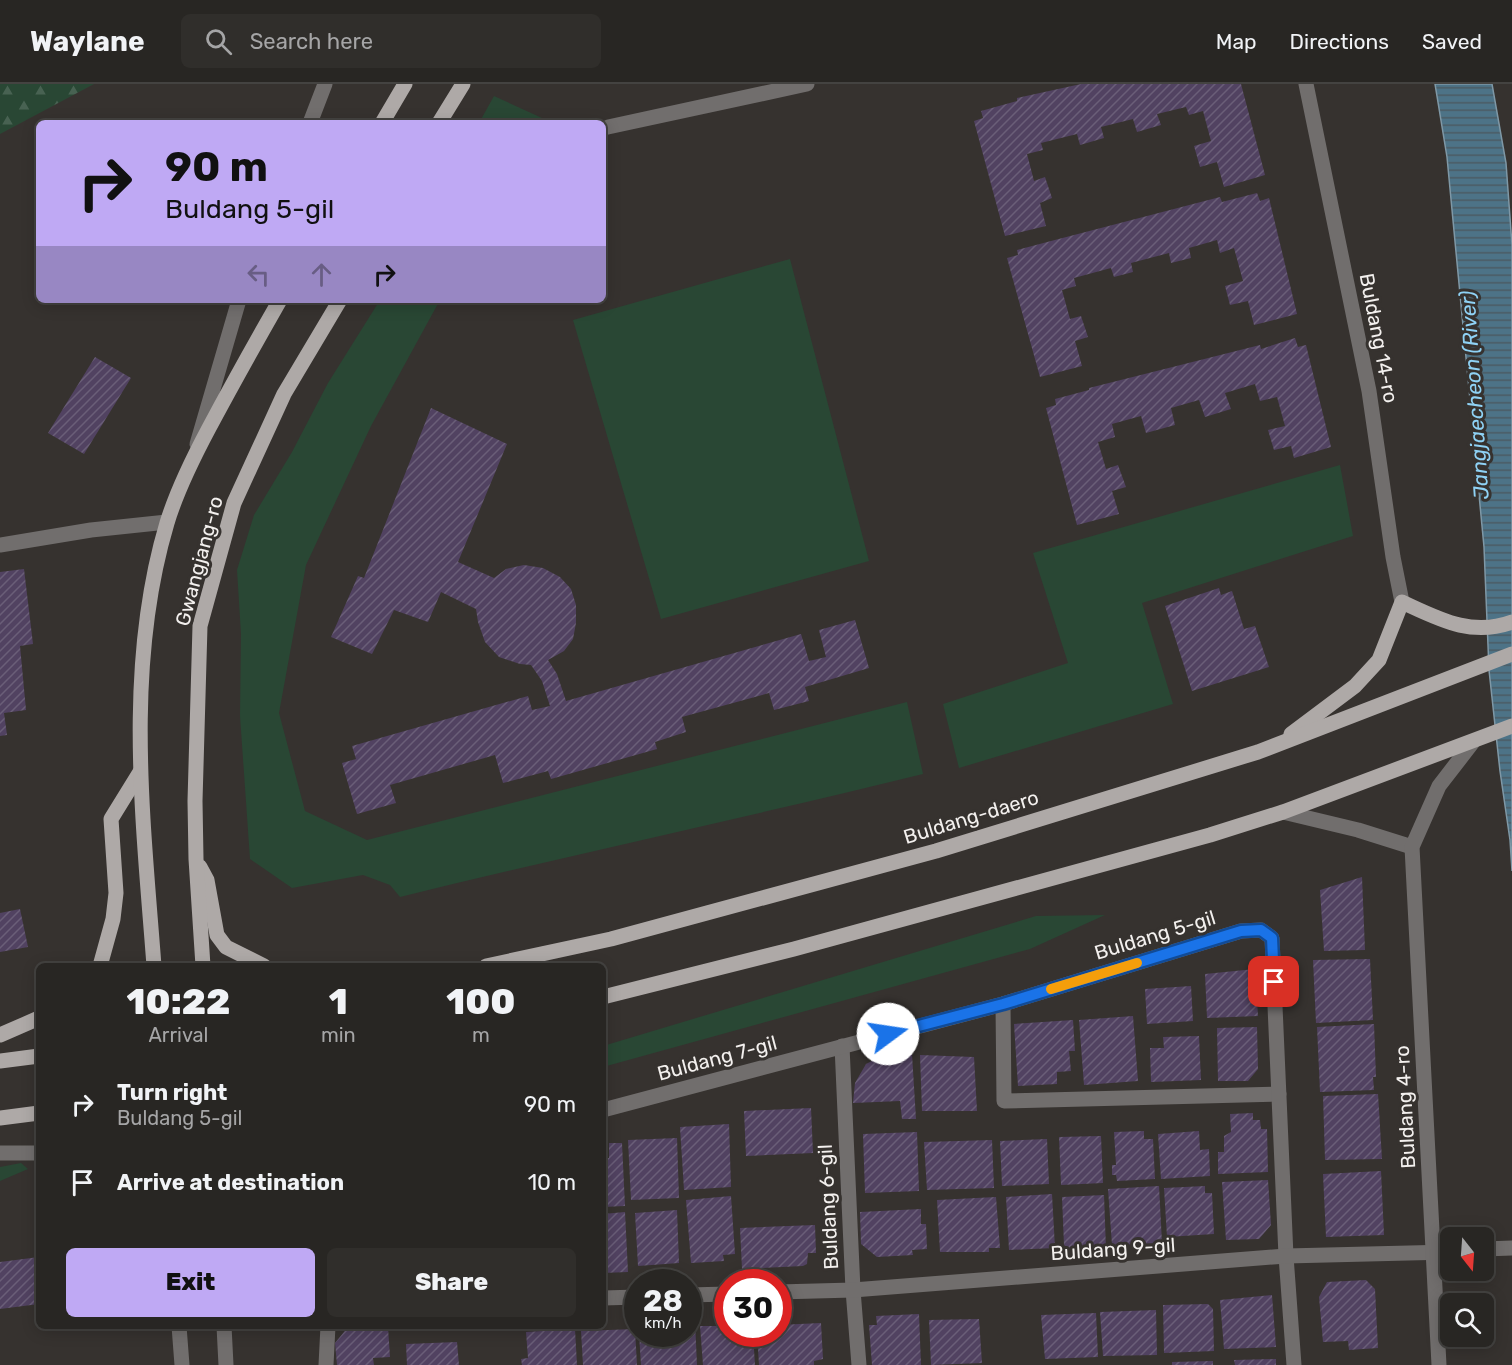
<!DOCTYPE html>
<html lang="en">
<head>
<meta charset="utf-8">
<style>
	:root { --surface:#282623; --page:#302e2b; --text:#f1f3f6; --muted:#a5a5a6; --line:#444341; --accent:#bfa9f4 }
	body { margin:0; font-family:Rubik,sans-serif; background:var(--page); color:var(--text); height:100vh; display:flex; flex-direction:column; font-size:22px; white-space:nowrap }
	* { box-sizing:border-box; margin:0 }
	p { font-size:20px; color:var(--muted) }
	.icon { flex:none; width:33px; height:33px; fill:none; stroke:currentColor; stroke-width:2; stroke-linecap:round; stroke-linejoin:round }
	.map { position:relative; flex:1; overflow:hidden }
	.drawer { position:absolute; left:36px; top:879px; width:570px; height:366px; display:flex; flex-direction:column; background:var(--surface); border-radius:9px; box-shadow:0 3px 15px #0003,0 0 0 2px var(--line) }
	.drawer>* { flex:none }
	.top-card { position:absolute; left:36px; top:36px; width:570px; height:183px; border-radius:9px; box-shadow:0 3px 15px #0003,0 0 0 2px var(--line); background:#bfa9f4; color:#111; overflow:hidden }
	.needle { width:39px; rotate:163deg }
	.controls { position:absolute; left:1440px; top:1143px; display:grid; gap:12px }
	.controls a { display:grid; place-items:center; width:54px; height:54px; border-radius:9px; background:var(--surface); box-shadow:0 3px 15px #0003,0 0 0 2px var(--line); font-size:30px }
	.speed { position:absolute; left:624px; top:1185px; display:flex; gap:12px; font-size:30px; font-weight:700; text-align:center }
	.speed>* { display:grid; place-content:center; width:78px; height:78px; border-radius:50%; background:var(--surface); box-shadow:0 3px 15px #0003,0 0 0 2px var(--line); line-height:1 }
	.speed small { font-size:15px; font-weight:400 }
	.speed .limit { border:9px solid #d22; background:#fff; color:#111 }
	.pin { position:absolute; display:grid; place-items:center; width:51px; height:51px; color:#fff; margin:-26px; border-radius:12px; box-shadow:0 3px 9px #0006 }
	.me { position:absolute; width:66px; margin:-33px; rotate:76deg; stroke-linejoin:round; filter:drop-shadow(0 0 4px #0008) }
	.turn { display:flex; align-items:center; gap:21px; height:126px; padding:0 30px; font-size:27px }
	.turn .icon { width:78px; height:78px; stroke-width:2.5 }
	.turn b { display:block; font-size:42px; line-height:51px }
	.lanes { display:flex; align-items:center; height:57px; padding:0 30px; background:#0003; justify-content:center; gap:30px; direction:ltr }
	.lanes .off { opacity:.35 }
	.eta { display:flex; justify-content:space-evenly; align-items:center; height:102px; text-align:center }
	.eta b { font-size:36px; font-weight:800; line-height:42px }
	.action { display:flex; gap:12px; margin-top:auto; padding:12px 30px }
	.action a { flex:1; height:69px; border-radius:9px; background:var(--accent); color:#111; font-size:24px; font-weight:800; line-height:69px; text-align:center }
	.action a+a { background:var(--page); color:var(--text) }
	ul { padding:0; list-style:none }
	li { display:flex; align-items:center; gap:18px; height:78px; padding:0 30px }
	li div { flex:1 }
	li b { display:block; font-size:22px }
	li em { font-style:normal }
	header { display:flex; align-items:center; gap:36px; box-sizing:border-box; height:84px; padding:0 30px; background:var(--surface); border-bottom:2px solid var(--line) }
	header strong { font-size:28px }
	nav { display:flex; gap:33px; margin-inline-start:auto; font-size:21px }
	.search { width:420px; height:54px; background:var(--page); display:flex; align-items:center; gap:15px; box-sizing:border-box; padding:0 21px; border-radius:9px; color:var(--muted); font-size:22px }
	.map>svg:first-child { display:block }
</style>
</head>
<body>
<header>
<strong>Waylane</strong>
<div class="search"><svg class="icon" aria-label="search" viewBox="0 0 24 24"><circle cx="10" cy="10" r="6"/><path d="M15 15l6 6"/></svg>Search here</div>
<nav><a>Map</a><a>Directions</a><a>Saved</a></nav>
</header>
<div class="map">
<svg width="1512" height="1281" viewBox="0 0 1512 1281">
	<defs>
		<pattern id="forest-firs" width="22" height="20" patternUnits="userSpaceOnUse" patternTransform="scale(1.5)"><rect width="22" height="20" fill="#294734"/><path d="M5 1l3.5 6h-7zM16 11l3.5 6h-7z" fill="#486252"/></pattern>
		<pattern id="water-rules" width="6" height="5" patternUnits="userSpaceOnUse" patternTransform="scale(1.5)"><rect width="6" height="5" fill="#4d7387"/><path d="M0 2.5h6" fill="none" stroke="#4b5b64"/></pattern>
		<pattern id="building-hatch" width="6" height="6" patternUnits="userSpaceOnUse" patternTransform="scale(1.5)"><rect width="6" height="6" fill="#514261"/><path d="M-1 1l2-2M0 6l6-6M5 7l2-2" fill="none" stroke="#6a5e78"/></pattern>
	</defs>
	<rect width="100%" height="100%" fill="#36322f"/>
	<g fill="#294734">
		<polygon points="494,12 553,39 479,39"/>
		<polygon points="790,175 869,477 661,535 573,236"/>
		<path d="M380,216H440L371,342L306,481L279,629L305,727L367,756L907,618L923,690C749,733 574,770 400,813L390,801L363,791L292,804L250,775L240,632L241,550L237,486L254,431L292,368L328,299Z"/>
		<polygon points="1340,381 1353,452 1142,519 1173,620 959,684 943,620 1068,579 1033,469"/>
		<polygon points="1105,831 1030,865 603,983 603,962 1036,832"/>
		<polygon points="21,1079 28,1085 0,1097 0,1083"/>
	</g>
	<polygon fill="url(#forest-firs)" points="0,0 94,0 0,50"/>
	<polygon fill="url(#water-rules)" stroke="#7f98a6" stroke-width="1.5" points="1435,0 1492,0 1506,79 1512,161 1512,787 1510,756 1500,687 1489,586 1484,463 1447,73"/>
	<g fill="url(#building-hatch)">
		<polygon points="1081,0 1241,0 1265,91 1224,103 1217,78 1200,83 1194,62 1211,57 1203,27 1189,31 1186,23 1157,30 1161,41 1137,48 1133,35 1101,43 1104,54 1080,61 1077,50 1041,59 1043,66 1027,70 1034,97 1045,93 1052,114 1040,119 1046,142 1005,152 974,37 983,34 981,27 1017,17 1017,14"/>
		<polygon points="1257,109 1260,117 1269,114 1297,230 1254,241 1248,217 1230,221 1225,202 1243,197 1234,164 1220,169 1217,156 1189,164 1191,174 1171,179 1169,169 1131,179 1133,188 1114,193 1111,184 1074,194 1076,202 1062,206 1070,235 1081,232 1088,253 1075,257 1082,282 1040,293 1007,174 1018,171 1017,166 1051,157 1220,113 1222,118"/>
		<polygon points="1295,254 1298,263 1306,261 1331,363 1294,374 1291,362 1274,366 1268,346 1285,342 1277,313 1260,317 1255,300 1225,309 1231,325 1205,333 1199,316 1171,324 1175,341 1146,349 1141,332 1112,340 1115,353 1098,358 1106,385 1118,381 1126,403 1112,407 1119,430 1077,441 1046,324 1056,321 1055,315 1089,306 1089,304 1260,261 1261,265"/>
		<polygon points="95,273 131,294 84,370 48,349"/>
		<polygon points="431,324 507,360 458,478 494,494 506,485 524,481 543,484 560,493 571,505 576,521 576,539 573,555 564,567 548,576 557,590 566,617 801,550 809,577 826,573 819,546 855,536 869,584 805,603 809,617 774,626 769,609 682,633 686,648 655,658 657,665 551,695 548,687 503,699 495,671 390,701 396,719 357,730 342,679 356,675 352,662 528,612 532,626 550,622 542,597 531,581 520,580 499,573 485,558 478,538 476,525 441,508 428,538 394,526 372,570 331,553 358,492 364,494"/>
		<polygon points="24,485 33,560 20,562 26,626 4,629 7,651 0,652 0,488"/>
		<polygon points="1219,504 1221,511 1232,507 1244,545 1255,542 1269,583 1192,607 1165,522"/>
		<polygon points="1362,793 1365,866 1324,867 1320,806"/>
		<polygon points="20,825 28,863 0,868 0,829"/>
		<polygon points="1370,875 1373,936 1316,939 1313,876"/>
		<polygon points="1255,885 1258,932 1207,934 1205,890"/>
		<polygon points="1191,902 1193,937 1147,940 1145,905"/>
		<polygon points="1133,932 1138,997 1084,1001 1079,936"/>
		<polygon points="1073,936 1075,967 1069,967 1071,987 1057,988 1057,1000 1018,1002 1014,940"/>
		<polygon points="1374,940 1376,993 1373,993 1374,1006 1320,1008 1317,943"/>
		<polygon points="1257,943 1258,985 1248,997 1218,997 1217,944"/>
		<polygon points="1199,952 1201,996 1151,998 1150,964 1164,964 1163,953"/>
		<polygon points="885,970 912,970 916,1035 902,1035 900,1017 853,1019 855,999 866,980"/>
		<polygon points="920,971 974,973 977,1027 922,1027"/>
		<polygon points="1378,1010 1382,1075 1325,1076 1323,1012"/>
		<polygon points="811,1024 813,1069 746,1072 744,1027"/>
		<polygon points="1253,1029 1253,1036 1260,1036 1261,1045 1267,1045 1268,1088 1218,1090 1218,1068 1224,1068 1224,1052 1231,1048 1230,1030"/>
		<polygon points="729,1040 731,1103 684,1106 680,1043"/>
		<polygon points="1144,1047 1144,1055 1153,1055 1155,1095 1117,1097 1116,1091 1112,1091 1112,1081 1116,1081 1114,1048"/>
		<polygon points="1199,1047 1200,1066 1209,1065 1210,1092 1161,1095 1158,1050"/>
		<polygon points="917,1048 919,1107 865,1109 863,1050"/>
		<polygon points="1101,1052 1103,1099 1061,1101 1059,1053"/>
		<polygon points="677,1054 679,1114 631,1116 628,1056"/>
		<polygon points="1047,1055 1049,1100 1002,1102 1000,1057"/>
		<polygon points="992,1056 994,1104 927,1106 924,1058"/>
		<polygon points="609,1059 622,1059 625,1122 603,1123 603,1074 609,1074"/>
		<polygon points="1381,1087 1384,1151 1326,1153 1323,1090"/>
		<polygon points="1268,1096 1271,1141 1259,1155 1226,1156 1222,1098"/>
		<polygon points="1159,1102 1162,1159 1112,1161 1108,1105"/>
		<polygon points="1205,1102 1205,1109 1212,1109 1214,1150 1167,1153 1164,1104"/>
		<polygon points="1052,1110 1055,1164 1009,1166 1006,1113"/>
		<polygon points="1104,1111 1106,1165 1071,1167 1064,1161 1062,1113"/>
		<polygon points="731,1112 735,1170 723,1171 724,1177 691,1179 686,1116"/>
		<polygon points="996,1113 1000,1164 989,1164 989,1168 940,1168 937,1116"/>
		<polygon points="921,1125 921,1140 926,1140 927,1165 912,1166 913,1171 877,1173 861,1160 860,1128"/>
		<polygon points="677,1126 679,1179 638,1182 635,1129"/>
		<polygon points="625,1128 628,1188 603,1189 603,1130"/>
		<polygon points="815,1141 816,1169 808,1169 807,1180 803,1182 742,1185 740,1144"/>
		<polygon points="39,1173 39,1220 0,1225 0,1178"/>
		<polygon points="1366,1196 1375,1205 1378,1264 1349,1266 1348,1257 1323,1258 1319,1213 1327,1198"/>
		<polygon points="1272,1211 1276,1263 1224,1265 1220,1216"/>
		<polygon points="1208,1220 1213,1225 1214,1267 1164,1269 1163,1221"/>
		<polygon points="1156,1226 1157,1271 1103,1272 1100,1228"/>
		<polygon points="1096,1229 1098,1273 1045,1275 1041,1231"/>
		<polygon points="919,1230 921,1281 872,1281 869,1241 877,1241 876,1232"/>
		<polygon points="979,1235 982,1279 931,1281 929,1236"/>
		<polygon points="688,1237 695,1237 697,1281 641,1281 639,1250 688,1250"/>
		<polygon points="821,1239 823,1275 814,1277 814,1281 759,1281 757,1250 778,1250 778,1241"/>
		<polygon points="700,1242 728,1242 728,1250 753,1250 755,1281 703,1281"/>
		<polygon points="348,1243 388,1243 390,1273 373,1274 374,1281 337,1281 335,1259"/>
		<polygon points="575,1245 577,1281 522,1281 521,1275 528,1274 526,1248"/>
		<polygon points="635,1245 637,1281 583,1281 581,1247"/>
		<polygon points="457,1258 459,1281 407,1281 406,1260"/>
		<polygon points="1276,1275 1276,1281 1235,1281 1234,1276"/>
		<polygon points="1213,1277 1213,1281 1172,1281 1172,1278"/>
	</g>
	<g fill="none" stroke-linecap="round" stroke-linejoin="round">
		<g stroke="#716e6d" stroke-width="15">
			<polyline points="1306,0 1369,307 1393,473 1402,518"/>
			<polyline points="310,39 325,0"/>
			<polyline points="608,43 807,0"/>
			<polyline points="197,360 239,216"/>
			<polyline points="0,461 91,446 167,438"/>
			<polyline points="1283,728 1358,746 1412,763"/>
			<polyline points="1003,920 1004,1017 1279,1010"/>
			<polyline points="842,962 853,1206 859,1281"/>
			<polyline points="603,1026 1003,920 1241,847 1261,846 1272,854 1286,1172 1294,1281"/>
			<polyline points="0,1069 39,1069"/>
			<polyline points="1484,1165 1512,1164"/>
			<polyline points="778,1208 853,1206 1286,1172 1450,1168"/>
			<polyline points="688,1211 728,1210"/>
			<polyline points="603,1214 638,1213"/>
			<polyline points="179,1242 182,1281"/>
			<polyline points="224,1242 226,1281"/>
			<polyline points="326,1281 328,1242"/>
			<polyline points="1439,1281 1412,763 1439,702 1473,658"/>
		</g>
		<g stroke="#aea9a7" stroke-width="15">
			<polyline points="382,39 405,0"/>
			<polyline points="439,39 463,0"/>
			<path d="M1291,650L1355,602L1379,576L1402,518C1439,535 1471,553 1512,538"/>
			<polyline points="200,783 207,796 217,851 226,863 264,882"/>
			<polyline points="100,882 113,835 116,809 111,735 140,688"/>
			<path d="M154,882C143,735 124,583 167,439C177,406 193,374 209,344C232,301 256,258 280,216"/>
			<polyline points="203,882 196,775 195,717 200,542 234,419 284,310 340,216"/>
			<polyline points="486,882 611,855 936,767 1258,668 1512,570"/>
			<polyline points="603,913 794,865 1210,751 1283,728 1512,642"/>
			<polyline points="0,951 39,934"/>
			<polyline points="0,977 39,972"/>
			<polyline points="0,1034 39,1029"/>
		</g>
	</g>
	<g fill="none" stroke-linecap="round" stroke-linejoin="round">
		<g stroke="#114b97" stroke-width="15">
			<polyline id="route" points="888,950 1003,920 1241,847 1261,846 1272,854 1274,898"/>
		</g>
		<use href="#route" stroke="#1a73e8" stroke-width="10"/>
		<polyline stroke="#f59e0b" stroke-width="10" points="1051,905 1137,879"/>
	</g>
	<g text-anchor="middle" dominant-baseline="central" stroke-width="6" stroke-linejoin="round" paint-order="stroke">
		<g font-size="20" fill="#f3f0ee" stroke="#36322f">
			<text transform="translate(1379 254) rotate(79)">Buldang 14-ro</text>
			<text transform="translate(199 477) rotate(-75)">Gwangjang-ro</text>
			<text transform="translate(971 733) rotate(-17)">Buldang-daero</text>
			<text transform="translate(1155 851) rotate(-17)">Buldang 5-gil</text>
			<text transform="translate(717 974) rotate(-15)">Buldang 7-gil</text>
			<text transform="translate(1405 1023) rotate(-93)">Buldang 4-ro</text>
			<text transform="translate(828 1123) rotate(-93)">Buldang 6-gil</text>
			<text transform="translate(1113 1165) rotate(-4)">Buldang 9-gil</text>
		</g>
		<g font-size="21" font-style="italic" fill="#8fd2f5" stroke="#36322f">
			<text transform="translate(1474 311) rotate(-94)">Jangjaecheon (River)</text>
		</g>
	</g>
</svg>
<div class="controls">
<a><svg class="needle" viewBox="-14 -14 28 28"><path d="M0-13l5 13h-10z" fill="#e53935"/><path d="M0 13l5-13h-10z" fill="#a5a5a6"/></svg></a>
<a><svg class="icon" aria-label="search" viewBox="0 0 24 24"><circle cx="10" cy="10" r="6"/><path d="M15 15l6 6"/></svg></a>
</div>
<div class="speed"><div>28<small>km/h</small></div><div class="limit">30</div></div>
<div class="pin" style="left:1274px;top:898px;background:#d93025"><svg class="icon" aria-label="arrive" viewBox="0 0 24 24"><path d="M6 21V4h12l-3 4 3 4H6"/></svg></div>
<svg class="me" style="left:888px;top:950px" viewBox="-20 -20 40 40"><circle r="19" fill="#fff"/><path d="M0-13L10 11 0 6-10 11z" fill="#1a73e8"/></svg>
<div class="top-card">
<div class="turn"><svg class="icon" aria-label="right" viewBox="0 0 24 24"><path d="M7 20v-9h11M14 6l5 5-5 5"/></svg><div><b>90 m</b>Buldang 5-gil</div></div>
<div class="lanes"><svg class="icon off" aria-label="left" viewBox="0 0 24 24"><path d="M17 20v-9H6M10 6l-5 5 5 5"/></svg><svg class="icon off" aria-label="ahead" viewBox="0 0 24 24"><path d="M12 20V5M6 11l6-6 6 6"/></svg><svg class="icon" aria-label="right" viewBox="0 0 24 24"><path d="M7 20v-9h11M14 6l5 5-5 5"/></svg></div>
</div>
<section class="drawer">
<div class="eta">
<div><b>10:22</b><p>Arrival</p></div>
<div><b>1</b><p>min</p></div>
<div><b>100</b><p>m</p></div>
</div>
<ul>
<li><svg class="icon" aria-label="right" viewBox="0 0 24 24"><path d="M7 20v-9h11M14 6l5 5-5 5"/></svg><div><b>Turn right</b><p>Buldang 5-gil</p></div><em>90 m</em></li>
<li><svg class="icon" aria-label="arrive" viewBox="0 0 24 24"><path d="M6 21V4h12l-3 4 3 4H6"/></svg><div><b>Arrive at destination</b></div><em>10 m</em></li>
</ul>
<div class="action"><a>Exit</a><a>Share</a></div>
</section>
</div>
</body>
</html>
